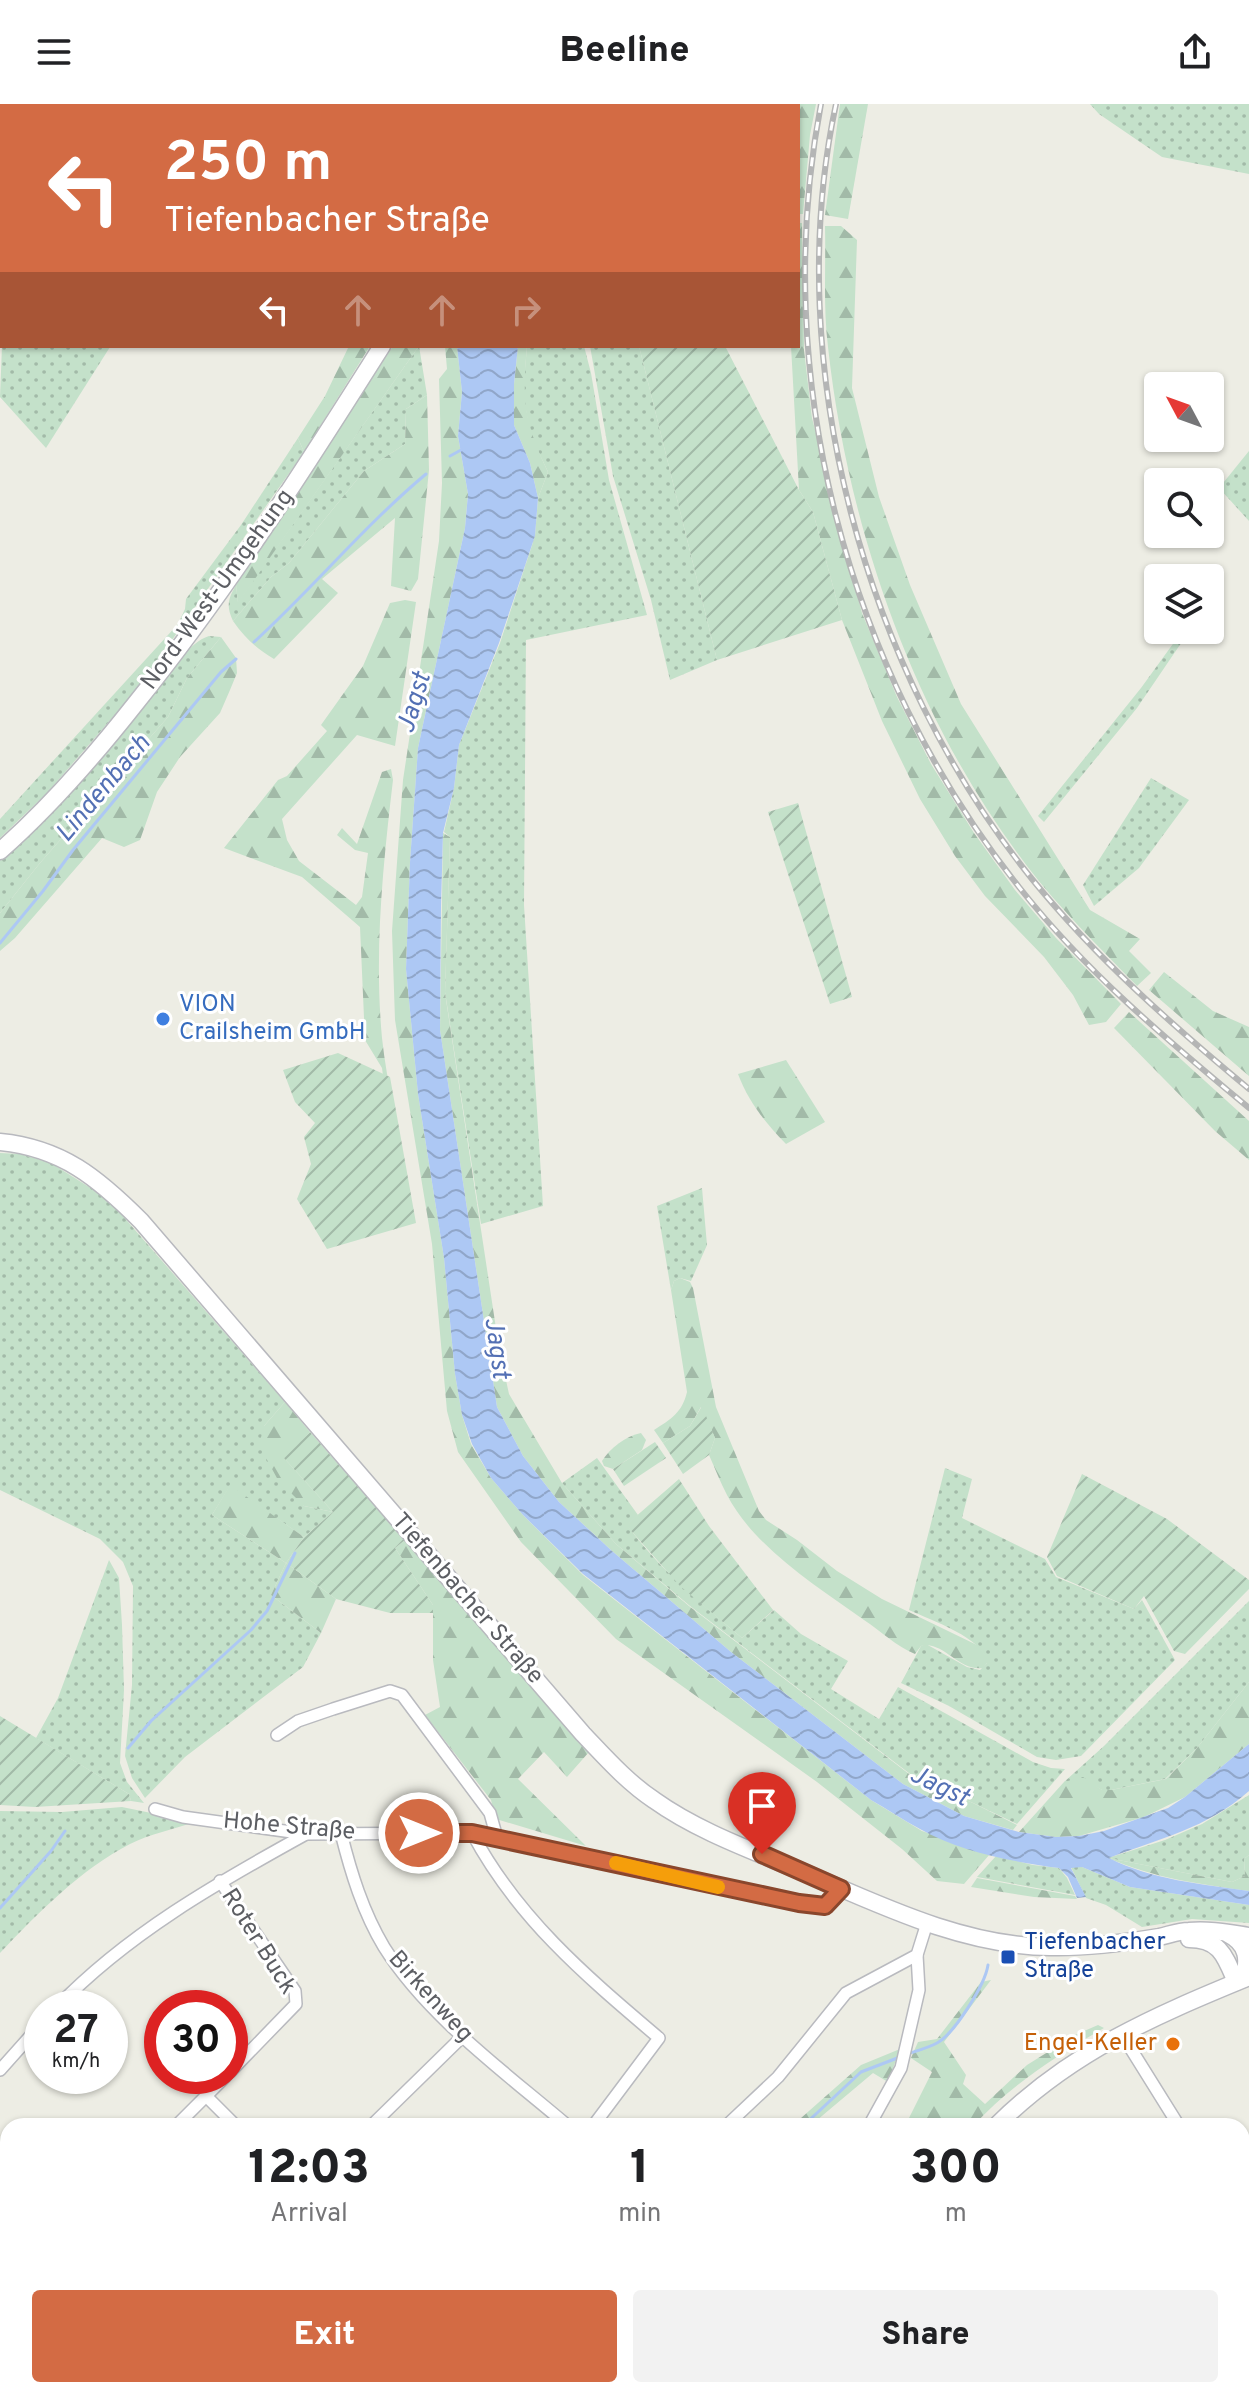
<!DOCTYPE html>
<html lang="en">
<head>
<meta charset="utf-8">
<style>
	:root { --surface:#fff; --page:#f2f2f2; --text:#202124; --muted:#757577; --accent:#d36b44 }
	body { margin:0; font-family:Overpass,sans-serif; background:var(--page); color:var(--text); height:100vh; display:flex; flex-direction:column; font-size:30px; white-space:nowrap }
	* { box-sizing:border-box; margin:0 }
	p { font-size:26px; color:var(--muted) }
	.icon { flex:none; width:44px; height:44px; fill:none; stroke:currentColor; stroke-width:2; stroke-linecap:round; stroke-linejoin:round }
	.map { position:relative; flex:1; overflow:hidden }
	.side { position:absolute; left:0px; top:2014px; width:1250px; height:280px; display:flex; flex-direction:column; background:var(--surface); border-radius:24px 24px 0 0; box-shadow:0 2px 6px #0004 }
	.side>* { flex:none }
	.banner { position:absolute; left:0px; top:0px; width:800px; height:244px; box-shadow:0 2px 6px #0004; background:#d36b44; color:#fff; overflow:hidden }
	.needle { width:52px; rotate:311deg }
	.buttons { position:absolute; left:1144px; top:268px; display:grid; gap:16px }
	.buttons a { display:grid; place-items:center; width:80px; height:80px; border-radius:8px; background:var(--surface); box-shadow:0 2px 6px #0004; font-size:40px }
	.speed { position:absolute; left:24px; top:1886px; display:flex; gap:16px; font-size:40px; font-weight:700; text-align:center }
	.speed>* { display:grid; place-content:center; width:104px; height:104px; border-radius:50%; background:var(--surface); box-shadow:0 2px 6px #0004; line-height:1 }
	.speed small { font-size:20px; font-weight:400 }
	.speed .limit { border:12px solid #d22; background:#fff; color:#111 }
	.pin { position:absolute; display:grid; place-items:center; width:68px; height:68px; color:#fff; margin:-82px -34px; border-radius:50% 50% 50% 0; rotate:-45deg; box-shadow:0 0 8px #0007 }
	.pin .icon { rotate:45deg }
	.me { position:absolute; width:88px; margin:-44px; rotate:90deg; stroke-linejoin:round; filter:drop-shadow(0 0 6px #0008) }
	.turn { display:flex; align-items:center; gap:28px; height:168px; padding:0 32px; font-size:36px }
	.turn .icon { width:104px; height:104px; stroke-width:2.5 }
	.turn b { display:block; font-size:56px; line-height:68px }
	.lanes { display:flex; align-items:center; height:76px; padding:0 32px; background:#0003; justify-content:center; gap:40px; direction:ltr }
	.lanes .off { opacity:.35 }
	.eta { display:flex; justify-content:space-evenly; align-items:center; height:136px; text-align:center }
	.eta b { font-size:48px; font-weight:800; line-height:56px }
	.primary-button { display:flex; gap:16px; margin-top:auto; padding:16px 32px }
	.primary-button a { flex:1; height:92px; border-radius:8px; background:var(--accent); color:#fff; font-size:32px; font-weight:800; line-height:92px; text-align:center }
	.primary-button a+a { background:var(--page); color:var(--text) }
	header { display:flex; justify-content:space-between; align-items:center; height:104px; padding:0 32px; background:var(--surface); font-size:36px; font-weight:800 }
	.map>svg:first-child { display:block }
</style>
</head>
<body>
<header><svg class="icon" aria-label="menu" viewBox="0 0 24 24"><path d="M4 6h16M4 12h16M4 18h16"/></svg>Beeline<svg class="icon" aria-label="share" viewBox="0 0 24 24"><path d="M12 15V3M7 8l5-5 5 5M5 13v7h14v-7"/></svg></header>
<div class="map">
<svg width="1249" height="2294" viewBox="0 0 1249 2294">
	<defs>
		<pattern id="grass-dots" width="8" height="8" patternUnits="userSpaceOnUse" patternTransform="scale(2)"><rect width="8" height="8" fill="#c4e1ca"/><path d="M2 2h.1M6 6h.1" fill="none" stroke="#a2baa8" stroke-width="1.8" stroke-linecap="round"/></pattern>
		<pattern id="forest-firs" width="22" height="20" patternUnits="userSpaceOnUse" patternTransform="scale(2)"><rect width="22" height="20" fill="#c4e1ca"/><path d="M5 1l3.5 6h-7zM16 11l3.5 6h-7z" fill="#a2baa8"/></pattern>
		<pattern id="garden-furrows" width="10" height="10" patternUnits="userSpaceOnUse" patternTransform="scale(2)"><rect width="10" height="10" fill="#c4e1ca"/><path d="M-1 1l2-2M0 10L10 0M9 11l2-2" fill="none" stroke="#a2baa8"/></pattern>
		<pattern id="water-waves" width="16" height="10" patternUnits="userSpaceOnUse" patternTransform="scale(2)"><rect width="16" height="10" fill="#adc8f4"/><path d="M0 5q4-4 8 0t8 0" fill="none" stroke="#90a6c9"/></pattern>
	</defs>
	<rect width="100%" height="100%" fill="#edede4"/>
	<g fill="url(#grass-dots)">
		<polygon points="1090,0 1249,0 1249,70 1162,53 1099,10"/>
		<polygon points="2,242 110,243 46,344 0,293"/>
		<path d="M419,242L427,291L406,305L405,340L364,367L289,459L271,473L233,517C226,502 228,495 236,481L238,498Z"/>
		<polygon points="527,242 584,242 591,269 609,376 647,511 526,536 524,801 543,1102 481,1120 445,888 450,733 444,728 454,684 459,641 500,539 535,432 538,394 548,368 530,330 523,288"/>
		<polygon points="590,242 639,242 717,556 670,576 651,496 613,372"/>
		<polygon points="298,334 304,348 139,583 47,689 0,734 0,715 178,520 185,505 186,495 241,421"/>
		<polygon points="1249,347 1249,417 1219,384"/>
		<polygon points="1183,526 1190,526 1137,604 1044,718 1038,712 1141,584"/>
		<path d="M209,532L221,533L187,574L168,613L40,759L0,809V754C57,699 115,642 163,579C177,562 188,539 209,532Z"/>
		<polygon points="1151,674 1189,696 1139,764 1094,802 1083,781"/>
		<polygon points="0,1049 20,1050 51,1059 108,1095 285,1298 264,1322 304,1402 333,1408 304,1433 230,1382 212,1411 286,1459 271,1491 321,1529 303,1563 185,1653 145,1694 132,1674 125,1652 132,1581 133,1482 123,1458 100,1435 0,1386"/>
		<polygon points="702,1084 707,1141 691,1177 680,1174 674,1177 671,1186 657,1102"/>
		<path d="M597,1354L638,1411L627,1421C660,1466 700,1498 742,1534L774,1506L801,1530L848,1557L831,1585L879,1615L898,1583L1033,1658L1051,1664L1065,1665L1017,1720L973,1699L918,1676L690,1502L616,1440L562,1379Z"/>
		<path d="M945,1364L972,1375L962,1414L1045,1455L1056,1473L1134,1505L1142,1496L1175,1556L1081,1652L1056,1656L1037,1653L949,1602L901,1579L921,1542L926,1540L967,1563L980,1566L987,1559C985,1534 930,1516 909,1506Z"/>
		<polygon points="109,1456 119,1474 122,1521 124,1586 120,1659 127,1678 144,1699 131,1697 129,1690 36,1634 58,1594"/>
		<polygon points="1249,1497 1249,1578 1197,1644 1165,1675 1111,1686 1102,1686 1093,1681 1064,1678 1104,1642"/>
		<polygon points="1249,1691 1249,1751 1244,1755 1245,1772 1232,1778 1108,1754 1165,1736 1202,1720"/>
		<path d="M122,1703L195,1718C174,1725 150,1730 130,1740C81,1765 38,1809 0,1849V1707L62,1708Z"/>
		<polygon points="996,1752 1033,1761 1059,1764 1067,1774 1075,1791 977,1773"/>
		<polygon points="1071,1763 1082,1763 1130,1783 1249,1801 1249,1819 1192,1815 1142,1823 1106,1801 1086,1794"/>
	</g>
	<g fill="url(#forest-firs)">
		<polygon points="777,0 816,0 810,31 803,110 798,110 798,2 777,2"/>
		<polygon points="840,0 868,0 848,115 825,111"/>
		<polygon points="798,119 802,119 804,246 812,314 862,509 897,593 931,660 974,729 1015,786 1056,834 1121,900 1106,918 1089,921 1073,891 1044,853 985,792 955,752 920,695 882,617 842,516 813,408 799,386 791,242 798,242"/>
		<path d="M825,122H841L857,136L852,284L879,393L910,481L961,600L1090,806L1140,835L1129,847L1151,869L1137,882C1099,843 1060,805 1027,762C914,615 848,425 828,243C823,203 826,162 825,122Z"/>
		<polygon points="349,242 370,242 304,348 298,334 325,292"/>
		<polygon points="393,242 419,242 238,499 236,481"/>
		<polygon points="445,242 457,242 462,288 458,332 468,390 465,424 418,644 410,758 406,865 418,990 444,1154 455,1270 462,1311 471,1340 491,1374 523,1411 583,1471 871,1696 922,1727 990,1750 964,1780 937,1777 902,1745 817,1678 616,1535 521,1438 458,1348 447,1307 432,1140 395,916 392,827 403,676 439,437 442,379 439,275 447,265"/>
		<path d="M518,242H527C522,298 524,317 548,368L538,394L530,359L514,321V280Z"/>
		<path d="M427,291L429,366L418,475L411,487L391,482L395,414L322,475L338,489L274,555C256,544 245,534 233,517L271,473L289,459L364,367L405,340L406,305Z"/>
		<path d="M405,496L416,498L395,642L357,631L282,715L287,736L299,757L356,801L362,793L368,749L355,746L337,731L342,724L357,740L382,668L391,665L393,676C383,761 374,848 382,934C387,981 399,1027 407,1073L397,1079L382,964L365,936L360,823L302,773L224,744L278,676L287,672L327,627L321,621L363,562L390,499Z"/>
		<polygon points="221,533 236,554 237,569 230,586 220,609 180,653 157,688 140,736 124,743 102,734 15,834 0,847 0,809 40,759 168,613 187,574"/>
		<polygon points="443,729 450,733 445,889 499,1244 509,1290 562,1379 616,1440 689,1502 917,1676 973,1699 1017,1721 1013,1726 964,1712 903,1680 731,1548 612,1447 559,1398 523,1352 497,1303 440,926"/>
		<polygon points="1164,868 1213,907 1249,923 1249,972 1149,886"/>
		<polygon points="1129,908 1249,1017 1249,1056 1215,1027 1114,924"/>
		<path d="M786,956L825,1018L786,1040C765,1018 749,999 738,970Z"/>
		<path d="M680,1174L690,1178L693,1184L716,1303L759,1407L766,1416L797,1436L837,1467L882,1495L979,1542L987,1554V1559L983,1564C959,1568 943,1536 921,1542L915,1550C896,1542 882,1528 864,1516C817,1483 754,1443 727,1391C720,1378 715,1364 709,1351L715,1334L701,1303L690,1322L663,1339L654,1326C671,1315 682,1309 687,1288L671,1186L674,1177Z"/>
		<polygon points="285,1298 310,1328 284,1354 333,1408 304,1402 278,1376 259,1341 264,1322"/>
		<path d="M641,1329L646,1336L642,1346L613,1365L604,1362L602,1357C610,1344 626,1332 641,1329Z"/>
		<polygon points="230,1381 304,1433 286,1459 336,1495 321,1529 271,1491 286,1459 212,1411"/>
		<polygon points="405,1436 589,1648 567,1673 544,1648 518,1675 586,1742 496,1715 491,1696 425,1611 440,1603 433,1556 433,1501 395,1444"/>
		<polygon points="1249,1578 1249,1640 1185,1693 1144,1713 1079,1732 1056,1733 1019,1728 1064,1678 1083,1673 1102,1686 1111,1686 1166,1675 1197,1644"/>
		<path d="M1249,1751V1787C1200,1780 1153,1774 1108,1754L1232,1778L1245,1772L1244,1755Z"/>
		<polygon points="977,1774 1075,1792 1077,1795 1034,1793 971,1783"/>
		<path d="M991,1876L944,1938L966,1971L963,1980L985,2000L1027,1961L1075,1931L1098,1921L1104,1924C1056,1952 1011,1981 973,2022H905L932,1968L911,1954L918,1938L937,1935L981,1878Z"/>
		<polygon points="900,1945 888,1978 873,1969 810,2022 792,2022 861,1961"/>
	</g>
	<g fill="url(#garden-furrows)">
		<polygon points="639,242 725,242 799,386 813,408 842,516 717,556"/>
		<polygon points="798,699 852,893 830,900 768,708"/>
		<polygon points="338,949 390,973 416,1119 327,1145 297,1095 311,1060 304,1033 315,1019 295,998 283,966"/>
		<polygon points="702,1302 715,1334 709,1351 683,1370 663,1339 690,1322"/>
		<polygon points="310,1328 405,1436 395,1444 433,1501 433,1509 390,1509 336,1495 286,1459 304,1433 333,1408 283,1353"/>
		<polygon points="655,1338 666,1354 624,1382 613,1365"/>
		<polygon points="1082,1370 1167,1415 1249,1476 1249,1485 1185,1550 1174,1547 1144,1492 1134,1505 1057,1472 1047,1453"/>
		<polygon points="679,1375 709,1422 773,1506 742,1534 680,1482 626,1421"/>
		<polygon points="0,1612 129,1690 131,1697 35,1703 0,1701"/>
	</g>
	<path fill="url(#water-waves)" d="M457,242H518L514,280V321L530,359L538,394L535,432L499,539L459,641L454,684L443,729L441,803L440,926L497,1303L523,1352L559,1398L612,1447L731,1548L903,1680L964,1712L1019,1728L1056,1733L1079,1732L1104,1727L1168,1704L1185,1693L1249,1640V1687C1206,1725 1160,1734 1109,1754C1152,1776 1202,1780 1249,1787V1801L1130,1783L1082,1763L1071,1764L1086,1793L1077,1794L1068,1773L1059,1764C1014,1758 960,1748 920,1725C903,1716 887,1705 871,1696L583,1470L523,1411L491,1374L472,1340L462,1311L455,1270L444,1154L418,990L406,865L410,758L418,644L465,424L468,390L458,332L462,288Z"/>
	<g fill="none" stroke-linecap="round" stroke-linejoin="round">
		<g stroke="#adc8f4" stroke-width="3">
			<polyline points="450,352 461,346"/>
			<path d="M254,538C313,484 364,422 426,370"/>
			<polyline points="0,839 43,787 73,746 221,568 236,555"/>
			<polyline points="128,1644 151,1617 251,1526 267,1507 295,1449"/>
			<polyline points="0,1804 51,1747 65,1727"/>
			<path d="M907,1950C916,1947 928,1944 937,1939C954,1930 985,1881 988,1861"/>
			<polyline points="803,2022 861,1968 900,1953"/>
			<polyline points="603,2294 609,2286"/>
		</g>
		<g stroke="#b9babf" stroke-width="14">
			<g id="minor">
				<polyline points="277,1631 298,1617 333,1605 390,1587 402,1591 490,1709 497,1734"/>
				<polyline points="155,1705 183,1713 306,1730 472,1729 608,1757 773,1795 825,1802 841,1785"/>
				<path d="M341,1729C351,1769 363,1808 384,1843C428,1913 506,1969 568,2022"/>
				<path d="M472,1729C518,1815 586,1872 659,1934L593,2022"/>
				<polyline points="220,1777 295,1887 296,1900 230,1968"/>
				<path d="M56,1904C127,1830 217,1779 306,1730"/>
				<polyline points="1121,1929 1179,2022"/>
				<polyline points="0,1966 42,1919"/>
				<polyline points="206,1992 236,2022"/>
				<polyline points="176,2022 226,1972"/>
				<polyline points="371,2022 463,1932"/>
				<polyline points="726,2022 778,1973 846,1889 917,1851 927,1819"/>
				<polyline points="869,2022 901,1964 919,1886 917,1851"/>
				<polyline points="1242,2114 1249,2123"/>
				<polyline points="0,2201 8,2193"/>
				<polyline points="452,2286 455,2294"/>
				<polyline points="86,2294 91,2286"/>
				<polyline points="430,2294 441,2286"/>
				<polyline points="681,2294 688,2286"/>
				<polyline points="970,2294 976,2286"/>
				<polyline points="1130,2294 1137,2286"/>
			</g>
		</g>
		<g stroke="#b8b9be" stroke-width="19">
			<g id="secondary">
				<polyline points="540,2 542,0"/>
				<path d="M0,747C50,703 95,651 136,599C227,486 305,364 382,242"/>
				<path d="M0,1038C62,1044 98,1074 141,1117L583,1630C605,1653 627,1678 654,1696C696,1726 748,1745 796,1765C876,1799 961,1842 1050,1843C1087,1844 1123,1839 1159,1833C1169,1831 1178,1827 1189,1827C1209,1825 1229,1829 1249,1832"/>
				<path d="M1228,1830C1248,1840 1249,1856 1243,1875"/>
				<path d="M1189,1835C1220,1835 1225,1852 1236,1878"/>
				<path d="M996,2022C1070,1948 1154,1912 1249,1873"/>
				<polyline points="750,2294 757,2286"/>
			</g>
		</g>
		<use href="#minor" stroke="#fff" stroke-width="11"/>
		<use href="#secondary" stroke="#fff" stroke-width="16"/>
		<g stroke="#b4b5b5" stroke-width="6">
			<g id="rail">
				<path d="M821,0C769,272 847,567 1019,783C1085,867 1167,936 1249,1004"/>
				<path d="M836,0C780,261 866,569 1032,775C1096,854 1171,920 1249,985"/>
			</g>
		</g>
		<use href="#rail" stroke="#fff" stroke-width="3" stroke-dasharray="9" stroke-linecap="butt"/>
	</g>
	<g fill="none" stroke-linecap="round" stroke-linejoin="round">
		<g stroke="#89462c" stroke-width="20">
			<polyline id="route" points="419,1729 472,1729 799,1799 825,1802 841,1785 762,1750"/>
		</g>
		<use href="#route" stroke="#d36b44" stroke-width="14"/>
		<polyline stroke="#f59e0b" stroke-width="14" points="616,1759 718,1783"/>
	</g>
	<circle fill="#3f7fe0" stroke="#fff" stroke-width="3" cx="163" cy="915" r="8"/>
	<rect fill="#1a4fb4" stroke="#fff" stroke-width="3" x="1000" y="1845" width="16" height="16" rx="4"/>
	<circle fill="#e8710a" stroke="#fff" stroke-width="3" cx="1173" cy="1940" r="8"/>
	<g text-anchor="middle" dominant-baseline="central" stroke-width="6" stroke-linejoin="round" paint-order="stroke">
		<g font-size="24" fill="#5c5e63" stroke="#fff">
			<text transform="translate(218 486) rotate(-54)">Nord-West-Umgehung</text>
			<text transform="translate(467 1495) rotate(49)">Tiefenbacher Straße</text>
			<text transform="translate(289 1723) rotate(5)">Hohe Straße</text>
			<text transform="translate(258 1838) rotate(58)">Roter Buck</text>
			<text transform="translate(430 1893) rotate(48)">Birkenweg</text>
		</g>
		<g font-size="24" fill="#366cbe" stroke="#fff" text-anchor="start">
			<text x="179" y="901">VION<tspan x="179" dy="28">Crailsheim GmbH</tspan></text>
		</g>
		<g font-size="24" fill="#164399" stroke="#fff" text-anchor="start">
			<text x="1024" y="1839">Tiefenbacher<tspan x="1024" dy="28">Straße</tspan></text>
		</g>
		<g font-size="24" fill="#c56008" stroke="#fff" text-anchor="end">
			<text x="1157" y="1940">Engel-Keller</text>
		</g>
		<g font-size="26" font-style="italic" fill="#5370b4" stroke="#fff">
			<text transform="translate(415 599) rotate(-73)">Jagst</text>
			<text transform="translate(104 685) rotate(-50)">Lindenbach</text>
			<text transform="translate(496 1244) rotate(82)">Jagst</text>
			<text transform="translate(939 1683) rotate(26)">Jagst</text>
		</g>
	</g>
</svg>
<div class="buttons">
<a><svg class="needle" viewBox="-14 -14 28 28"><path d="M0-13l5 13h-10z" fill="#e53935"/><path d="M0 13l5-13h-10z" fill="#757577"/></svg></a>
<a><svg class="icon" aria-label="search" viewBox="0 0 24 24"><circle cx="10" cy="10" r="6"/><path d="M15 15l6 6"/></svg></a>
<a><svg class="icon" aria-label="layers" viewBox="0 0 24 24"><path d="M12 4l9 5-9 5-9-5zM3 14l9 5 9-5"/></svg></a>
</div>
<div class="speed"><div>27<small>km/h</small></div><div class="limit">30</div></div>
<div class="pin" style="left:762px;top:1750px;background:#d93025"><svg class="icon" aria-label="arrive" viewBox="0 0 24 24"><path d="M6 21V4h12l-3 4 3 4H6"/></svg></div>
<svg class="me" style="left:419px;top:1729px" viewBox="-20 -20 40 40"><circle r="17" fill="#d36b44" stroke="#fff" stroke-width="3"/><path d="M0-11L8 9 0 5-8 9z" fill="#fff"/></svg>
<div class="banner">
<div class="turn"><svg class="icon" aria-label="left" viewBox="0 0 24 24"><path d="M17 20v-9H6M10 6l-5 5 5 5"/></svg><div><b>250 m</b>Tiefenbacher Straße</div></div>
<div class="lanes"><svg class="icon" aria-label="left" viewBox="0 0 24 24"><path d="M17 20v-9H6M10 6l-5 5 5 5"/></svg><svg class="icon off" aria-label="ahead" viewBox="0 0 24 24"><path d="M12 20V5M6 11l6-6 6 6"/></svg><svg class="icon off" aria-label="ahead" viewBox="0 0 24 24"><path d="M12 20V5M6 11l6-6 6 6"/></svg><svg class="icon off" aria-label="right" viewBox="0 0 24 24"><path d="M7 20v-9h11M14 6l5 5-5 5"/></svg></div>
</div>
<section class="side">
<div class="eta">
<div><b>12:03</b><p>Arrival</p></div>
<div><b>1</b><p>min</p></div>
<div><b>300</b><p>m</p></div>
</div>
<div class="primary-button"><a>Exit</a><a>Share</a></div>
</section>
</div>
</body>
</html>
